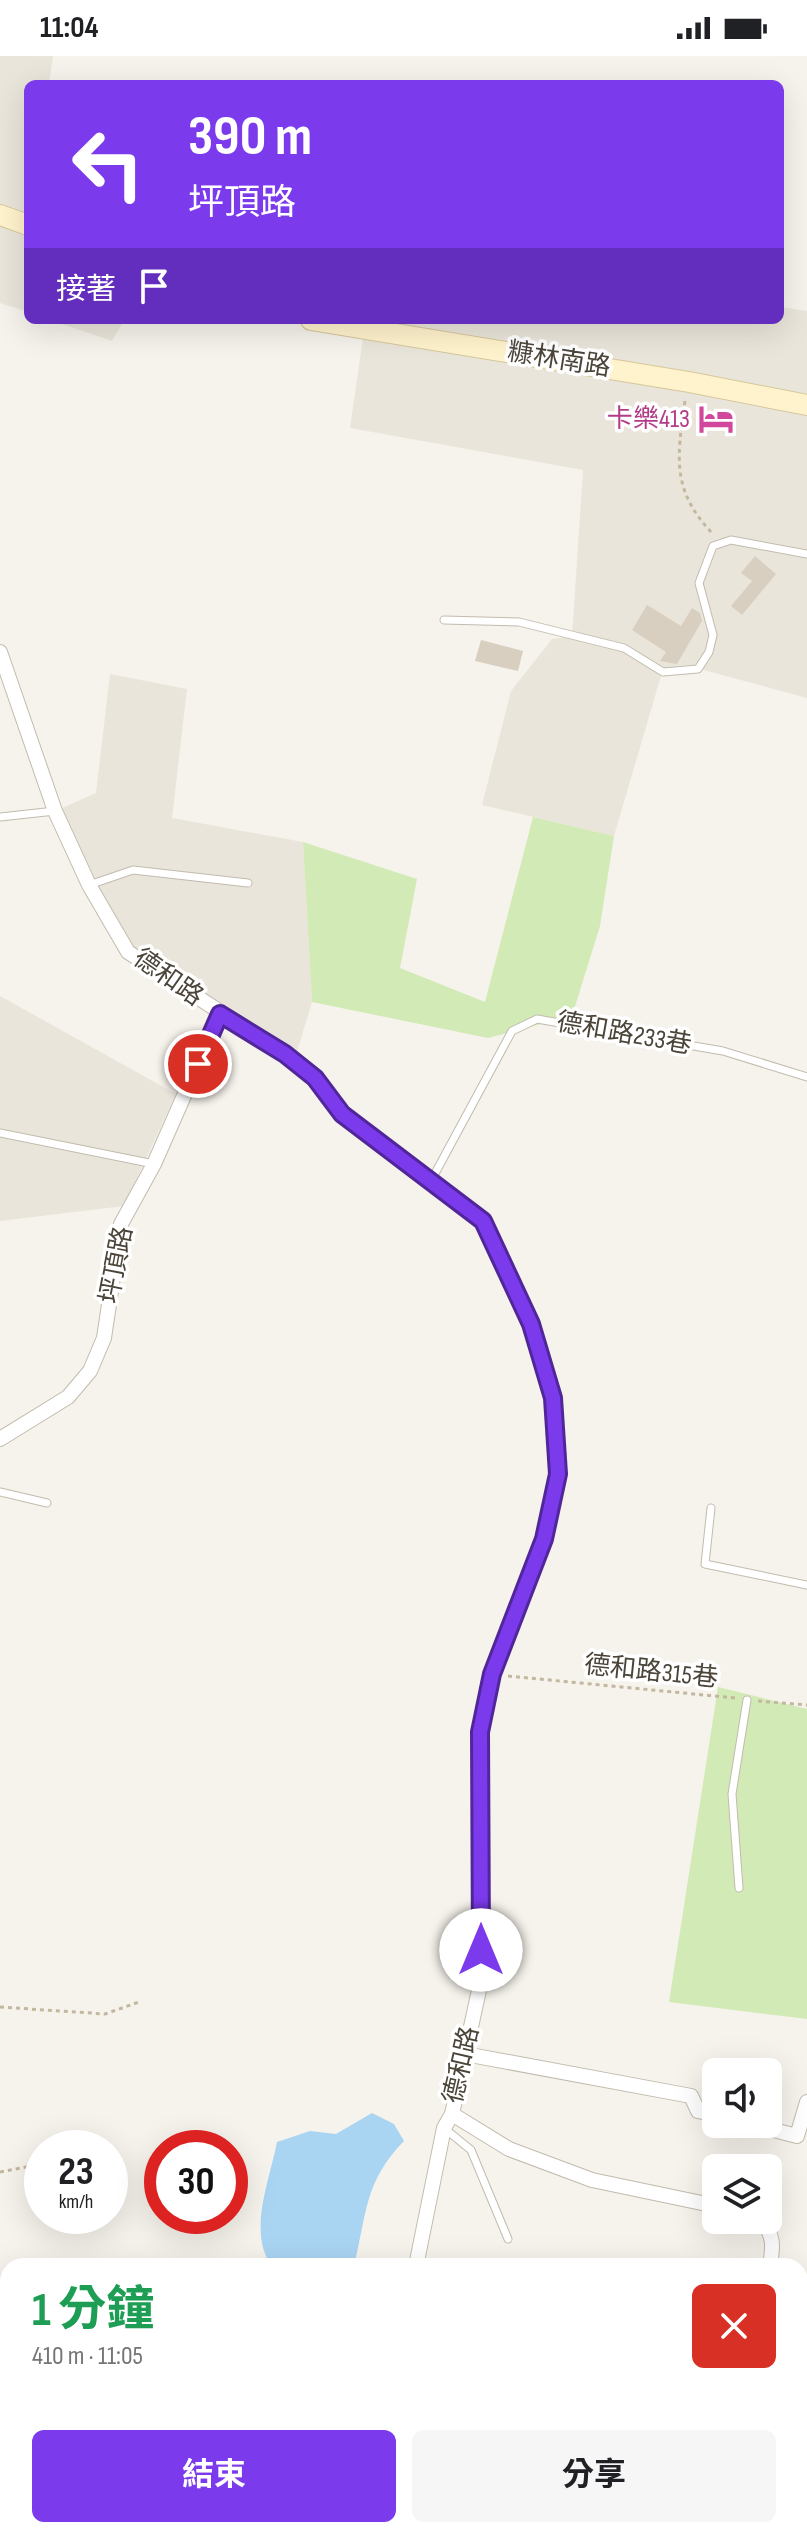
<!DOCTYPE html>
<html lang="zh-TW">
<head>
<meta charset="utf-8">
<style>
	:root { --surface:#fff; --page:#f6f6f6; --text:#202124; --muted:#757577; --accent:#7c3aed }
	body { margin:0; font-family:"Sofia Sans Condensed","Noto Sans TC",sans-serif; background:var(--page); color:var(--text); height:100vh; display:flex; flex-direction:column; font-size:30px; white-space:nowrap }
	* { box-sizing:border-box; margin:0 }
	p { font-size:26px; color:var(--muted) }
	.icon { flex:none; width:44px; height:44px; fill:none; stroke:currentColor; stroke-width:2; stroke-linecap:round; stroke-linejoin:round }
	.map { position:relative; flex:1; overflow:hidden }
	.side { position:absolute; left:0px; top:2202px; width:808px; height:280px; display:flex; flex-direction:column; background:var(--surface); border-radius:24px 24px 0 0; box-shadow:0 8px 32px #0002 }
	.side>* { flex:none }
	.guide { position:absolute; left:24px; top:24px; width:760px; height:244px; border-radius:12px; box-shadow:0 8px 32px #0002; background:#7c3aed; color:#fff; overflow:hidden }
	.controls { position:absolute; left:702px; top:2002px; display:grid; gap:16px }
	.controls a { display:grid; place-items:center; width:80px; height:80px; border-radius:12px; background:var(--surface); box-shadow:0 8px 32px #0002; font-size:40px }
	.speed { position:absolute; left:24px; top:2074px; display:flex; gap:16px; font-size:40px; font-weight:700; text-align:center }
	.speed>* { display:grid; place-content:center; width:104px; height:104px; border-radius:50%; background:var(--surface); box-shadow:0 8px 32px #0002; line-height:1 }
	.speed small { font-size:20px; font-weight:400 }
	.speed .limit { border:12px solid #d22; background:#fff; color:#111 }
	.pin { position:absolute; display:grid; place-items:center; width:68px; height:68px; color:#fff; margin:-34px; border:4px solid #fff; border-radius:50%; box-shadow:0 2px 8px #0007 }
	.me { position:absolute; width:88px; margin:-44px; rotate:0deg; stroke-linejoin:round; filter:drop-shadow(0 0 6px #0008) }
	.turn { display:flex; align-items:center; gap:28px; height:168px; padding:0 32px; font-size:36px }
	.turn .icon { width:104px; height:104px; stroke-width:2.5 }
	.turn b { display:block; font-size:56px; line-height:68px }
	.then { display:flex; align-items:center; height:76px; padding:0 32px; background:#0003; gap:16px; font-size:30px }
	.round { display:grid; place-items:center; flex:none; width:84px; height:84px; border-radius:12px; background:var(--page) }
	.head { display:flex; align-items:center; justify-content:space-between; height:136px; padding:0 32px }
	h1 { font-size:48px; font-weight:700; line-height:60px; color:#1e9e55 }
	.action { display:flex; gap:16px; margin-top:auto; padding:16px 32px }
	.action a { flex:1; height:92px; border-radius:12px; background:var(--accent); color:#fff; font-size:32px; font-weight:700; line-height:92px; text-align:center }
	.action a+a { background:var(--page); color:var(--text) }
	.status { display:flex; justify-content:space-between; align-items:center; height:56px; padding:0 40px; background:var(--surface); direction:ltr }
	.status svg { height:22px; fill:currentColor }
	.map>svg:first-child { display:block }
</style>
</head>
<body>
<div class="status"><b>11:04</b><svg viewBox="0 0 49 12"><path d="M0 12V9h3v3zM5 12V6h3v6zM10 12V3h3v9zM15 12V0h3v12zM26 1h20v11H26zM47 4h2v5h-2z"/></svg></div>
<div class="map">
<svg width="807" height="2482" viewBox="0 0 807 2482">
	<rect width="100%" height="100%" fill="#f6f3ec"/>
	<g fill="#eae5da">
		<polygon points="0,0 53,0 49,28 28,28 28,256 0,247"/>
		<polygon points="780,251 807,255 807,642 685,609 663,613 614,780 482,749 511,635 552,583 572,580 583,414 350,372 364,275 323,264 780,264"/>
		<polygon points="50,264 124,264 112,285"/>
		<polygon points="110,618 187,633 172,762 303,786 312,946 293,1009 129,898 55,755 96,737"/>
		<polygon points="0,940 176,1038 124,1150 0,1165"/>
	</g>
	<g fill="#d2eab5">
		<polygon points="533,761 614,780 600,870 572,960 488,982 312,946 303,786 417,823 400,912 485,946"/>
		<polygon points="718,1631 807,1653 807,1963 669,1946"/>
	</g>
	<path fill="#a9d4f2" d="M372,2057L394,2068L404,2085C364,2126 367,2157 354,2210H272C247,2177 270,2123 277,2086L310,2075L336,2078Z"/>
	<g fill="#d8cfc1">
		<polygon points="755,500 776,518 742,559 731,550 752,525 741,517"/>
		<polygon points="647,549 681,570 692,552 700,557 702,565 677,608 660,605 666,596 632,574"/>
		<polygon points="481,584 523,595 518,615 475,605"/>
	</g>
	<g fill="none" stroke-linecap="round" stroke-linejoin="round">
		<g stroke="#c2bbae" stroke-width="9">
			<g id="lane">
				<polyline points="444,564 519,566 624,592 663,616 698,613 709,596 713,579 699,527 713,490 731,484 807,498"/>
				<polyline points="0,761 55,755"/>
				<polyline points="89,829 133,814 248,827"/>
				<polyline points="0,1077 154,1108"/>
				<polyline points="432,1123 512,975 537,963 723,995 807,1021"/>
				<polyline points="0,1436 47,1447"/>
				<polyline points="711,1452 705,1508 807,1529"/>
				<polyline points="739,1832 732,1738 747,1644"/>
				<polyline points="444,2072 471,2094 508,2183"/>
			</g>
		</g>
		<g stroke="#c2bbae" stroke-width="16">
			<g id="street">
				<polyline points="0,596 55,755 89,829 128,896 285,998 315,1022 342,1058 483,1165 531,1268 553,1342 558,1418 544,1483 492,1618 480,1676 481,1925 452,2058 444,2072 416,2210"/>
				<polyline points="0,1383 68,1341 90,1315 104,1282 121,1168 154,1108 220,958"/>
				<polyline points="465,1998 691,2040 698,2055 716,2059"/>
				<polyline points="452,2058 509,2093 592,2124 716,2150"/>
				<polyline points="750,2068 797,2080 807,2046"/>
				<path d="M759,2164C775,2177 773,2191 770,2210"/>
				<polyline points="800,2466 807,2470"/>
				<polyline points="786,2474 787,2482"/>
				<polyline points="369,2482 369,2474"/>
			</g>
		</g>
		<g stroke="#d6c79b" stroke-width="22">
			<g id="secondary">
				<polyline points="0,159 28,169"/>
				<polyline points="311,264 689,326 807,349"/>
			</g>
		</g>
		<g stroke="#c4b79f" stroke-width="3" stroke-dasharray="4 4" stroke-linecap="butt">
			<path d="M685,345C677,402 671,434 713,478"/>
			<polyline points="508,1620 735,1642"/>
			<polyline points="758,1645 807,1649"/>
			<polyline points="0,1951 105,1958 139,1946"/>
			<polyline points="0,2116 42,2108"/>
		</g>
		<use href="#lane" stroke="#fff" stroke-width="7"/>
		<use href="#street" stroke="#fff" stroke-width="14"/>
		<use href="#secondary" stroke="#fff3cd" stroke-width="20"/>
	</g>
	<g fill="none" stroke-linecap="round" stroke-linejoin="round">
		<g stroke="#51269a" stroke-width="20">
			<polyline id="route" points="198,1008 220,958 285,998 315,1022 342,1058 483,1165 531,1268 553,1342 558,1418 544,1483 492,1618 480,1676 481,1894"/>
		</g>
		<use href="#route" stroke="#7c3aed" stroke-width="14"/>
	</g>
	<defs>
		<g id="hotel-bare" transform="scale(2.76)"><path d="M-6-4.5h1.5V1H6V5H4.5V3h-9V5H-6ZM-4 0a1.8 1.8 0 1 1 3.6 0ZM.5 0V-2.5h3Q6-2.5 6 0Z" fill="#d1479c" stroke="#fff" stroke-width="2.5" paint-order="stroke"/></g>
	</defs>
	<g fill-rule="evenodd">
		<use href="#hotel-bare" x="716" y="363"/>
	</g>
	<g text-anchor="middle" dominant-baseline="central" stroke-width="7" stroke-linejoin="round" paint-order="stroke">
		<g font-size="26" fill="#4b4439" stroke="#fff">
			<text transform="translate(559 304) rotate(9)">糠林南路</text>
			<text transform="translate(168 922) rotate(35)">德和路</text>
			<text transform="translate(624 978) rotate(10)">德和路233巷</text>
			<text transform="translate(117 1209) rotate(-79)">坪頂路</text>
			<text transform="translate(651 1616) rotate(6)">德和路315巷</text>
			<text transform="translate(462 2009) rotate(-77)">德和路</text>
		</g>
		<g font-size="26" fill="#b23c85" stroke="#fff" text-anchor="end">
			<text x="690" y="363">卡樂413</text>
		</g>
	</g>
</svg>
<div class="controls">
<a><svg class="icon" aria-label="sound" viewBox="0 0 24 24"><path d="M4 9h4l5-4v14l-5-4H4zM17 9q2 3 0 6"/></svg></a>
<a><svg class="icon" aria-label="layers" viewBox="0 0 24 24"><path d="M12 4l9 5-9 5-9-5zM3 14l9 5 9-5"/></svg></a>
</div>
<div class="speed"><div>23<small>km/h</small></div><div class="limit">30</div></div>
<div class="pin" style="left:198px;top:1008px;background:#d93025"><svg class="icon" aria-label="arrive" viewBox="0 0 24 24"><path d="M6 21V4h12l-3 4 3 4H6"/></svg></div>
<svg class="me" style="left:481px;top:1894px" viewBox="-20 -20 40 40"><circle r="19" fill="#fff"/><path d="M0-13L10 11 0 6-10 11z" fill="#7c3aed"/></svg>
<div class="guide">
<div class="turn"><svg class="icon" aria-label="left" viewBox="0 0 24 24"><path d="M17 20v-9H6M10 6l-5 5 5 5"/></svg><div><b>390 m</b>坪頂路</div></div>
<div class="then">接著<svg class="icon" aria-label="arrive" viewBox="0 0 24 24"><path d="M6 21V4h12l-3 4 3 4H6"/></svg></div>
</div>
<section class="side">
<div class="head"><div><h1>1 分鐘</h1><p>410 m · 11:05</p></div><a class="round" style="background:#d93025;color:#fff"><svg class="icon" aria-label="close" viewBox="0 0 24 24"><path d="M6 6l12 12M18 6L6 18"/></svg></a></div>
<div class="action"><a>結束</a><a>分享</a></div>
</section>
</div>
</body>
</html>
